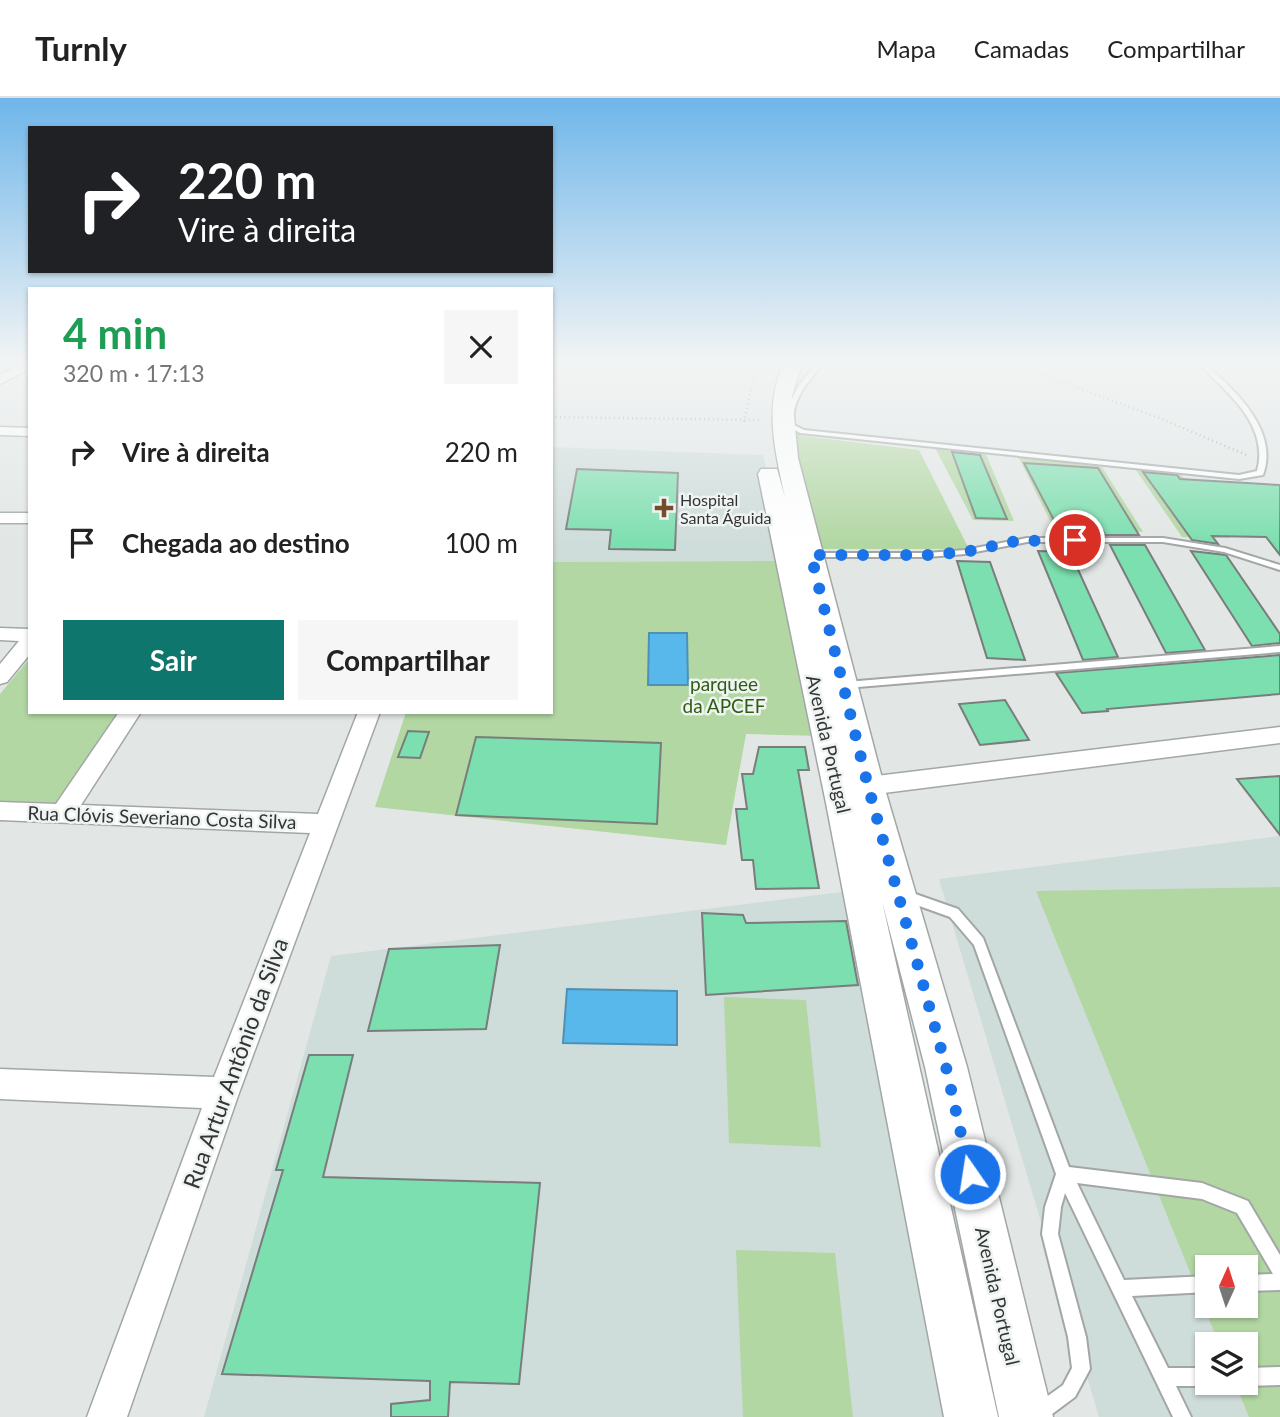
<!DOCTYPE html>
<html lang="pt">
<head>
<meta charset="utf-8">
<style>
	:root { --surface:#fff; --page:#f6f6f6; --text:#222; --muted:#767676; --line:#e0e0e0; --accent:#0f766e }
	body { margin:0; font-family:Lato,sans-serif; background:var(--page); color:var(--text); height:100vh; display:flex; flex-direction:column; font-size:26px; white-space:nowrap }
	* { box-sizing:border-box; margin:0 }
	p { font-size:23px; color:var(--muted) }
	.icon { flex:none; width:38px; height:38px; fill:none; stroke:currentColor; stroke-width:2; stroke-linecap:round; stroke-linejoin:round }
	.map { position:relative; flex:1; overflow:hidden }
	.drawer { position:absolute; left:28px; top:189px; width:525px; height:427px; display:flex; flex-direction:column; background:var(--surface); border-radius:0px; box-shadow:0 2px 5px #0004 }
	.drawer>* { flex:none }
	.guide { position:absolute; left:28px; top:28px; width:525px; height:147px; border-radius:0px; box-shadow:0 2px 5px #0004; background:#202124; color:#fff; overflow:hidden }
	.needle { width:46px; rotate:3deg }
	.fabs { position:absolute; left:1195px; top:1157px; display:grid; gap:14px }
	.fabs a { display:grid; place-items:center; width:63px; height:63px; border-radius:0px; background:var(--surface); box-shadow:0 2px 5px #0004; font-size:35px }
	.pin { position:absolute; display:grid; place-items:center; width:60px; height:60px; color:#fff; margin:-30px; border:4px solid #fff; border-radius:50%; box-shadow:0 2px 7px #0007 }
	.me { position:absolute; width:77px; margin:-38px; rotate:347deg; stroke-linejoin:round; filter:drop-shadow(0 0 5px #0008) }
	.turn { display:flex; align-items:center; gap:24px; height:147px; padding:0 35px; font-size:32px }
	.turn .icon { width:91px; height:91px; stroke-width:2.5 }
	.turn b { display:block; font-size:49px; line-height:60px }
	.round { display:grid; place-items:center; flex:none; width:74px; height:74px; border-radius:0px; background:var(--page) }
	.head { display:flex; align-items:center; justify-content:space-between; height:119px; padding:0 35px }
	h1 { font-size:42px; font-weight:700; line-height:52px; color:#1e9e55 }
	.primary-button { display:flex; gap:14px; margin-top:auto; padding:14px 35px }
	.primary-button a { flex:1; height:80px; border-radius:0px; background:var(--accent); color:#fff; font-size:28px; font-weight:700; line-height:80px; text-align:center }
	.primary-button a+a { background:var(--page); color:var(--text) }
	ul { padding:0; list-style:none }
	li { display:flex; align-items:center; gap:21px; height:91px; padding:0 35px }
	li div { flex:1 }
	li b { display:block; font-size:26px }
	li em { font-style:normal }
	header { display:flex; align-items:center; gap:42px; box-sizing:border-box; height:98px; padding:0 35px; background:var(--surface); border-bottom:2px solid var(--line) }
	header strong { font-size:33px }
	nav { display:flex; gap:38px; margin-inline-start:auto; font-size:24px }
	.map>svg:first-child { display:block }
</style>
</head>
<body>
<header>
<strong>Turnly</strong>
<nav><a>Mapa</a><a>Camadas</a><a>Compartilhar</a></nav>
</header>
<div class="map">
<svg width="1280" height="1319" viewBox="0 0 1280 1319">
	<rect width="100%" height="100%" fill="#e2e7e6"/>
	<g fill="#cedcda" fill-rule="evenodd">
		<polygon points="551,349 763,357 789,463 551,464"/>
		<path d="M1280,738V1319H1099L939,781ZM1208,1169H1246V1208H1208ZM1208,1246H1246V1284H1208Z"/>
		<polygon points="857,792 972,1319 204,1319 331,858"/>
	</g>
	<g fill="#b2d7a3" fill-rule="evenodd">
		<polygon points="790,334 803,338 919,352 969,451 822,451"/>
		<polygon points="934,348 985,354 1014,423 973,422"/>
		<polygon points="1018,358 1102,369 1143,434 1052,427"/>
		<polygon points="1136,372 1180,375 1230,440 1182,439"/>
		<polygon points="789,463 823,638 746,636 726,747 375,709 406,614 551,614 551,464"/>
		<polygon points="30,560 30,614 120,614 60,707 0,705 0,596"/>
		<path d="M1280,789V1319H1249L1235,1285L1246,1284V1246H1219L1036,793ZM1208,1169H1246V1208H1208Z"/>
		<polygon points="724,899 806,902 821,1049 729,1045"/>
		<polygon points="736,1152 835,1155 853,1319 743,1319"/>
	</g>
	<g fill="#58b8ec" stroke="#4d91b5" stroke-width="2">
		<polygon points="649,535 687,535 688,587 648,587"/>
		<polygon points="567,891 677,893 677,947 563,945"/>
	</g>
	<g fill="#7cdfaf" stroke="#797d7b" stroke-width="2">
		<polygon points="952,354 980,357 1007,421 976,420"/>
		<polygon points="1024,365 1098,370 1139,437 1105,437 1100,428 1056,426"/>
		<polygon points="577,371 678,375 675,452 609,451 611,432 566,431"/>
		<polygon points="1143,374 1177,377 1180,381 1280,387 1280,457 1266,439 1212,438 1218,446 1192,442"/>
		<polygon points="1110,447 1145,447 1205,552 1166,555"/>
		<polygon points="1038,453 1070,454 1118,559 1083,562"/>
		<polygon points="1191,453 1226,457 1280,536 1280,545 1252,548"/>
		<polygon points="957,463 990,464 1025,562 987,560"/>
		<polygon points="1280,557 1280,596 1107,611 1108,613 1082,615 1056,575"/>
		<polygon points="1005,602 1029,642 980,647 959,606"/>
		<polygon points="408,633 429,634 420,660 398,659"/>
		<polygon points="476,639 661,645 657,726 456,717"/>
		<polygon points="759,649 805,649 809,672 798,672 819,790 756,791 753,762 742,762 736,711 747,711 742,676 753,676"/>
		<polygon points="1280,678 1280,737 1237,681"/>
		<polygon points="702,815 743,817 746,825 846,823 858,887 706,897"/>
		<polygon points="500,847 486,931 368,933 389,851"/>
		<polygon points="309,957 353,957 323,1079 540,1085 519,1286 450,1284 448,1319 391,1319 391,1306 430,1302 430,1283 222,1276 283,1072 276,1072"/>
	</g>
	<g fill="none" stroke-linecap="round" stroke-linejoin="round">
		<g stroke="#a2a7a6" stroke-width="4">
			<g id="lane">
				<path d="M820,262H827C811,280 790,301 794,327L804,332L1239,377L1257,373C1270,326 1225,292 1194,262H1201C1232,290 1280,331 1263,377L1239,381L800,335L788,328C784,302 804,280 820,262Z"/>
				<polygon points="1027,440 1163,440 1225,450 1280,467 1280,472 1224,454 1163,444 1027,444 965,456 927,459 811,459 807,457 811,455 927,455 965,452"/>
				<polygon points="1280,548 1280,554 846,590 841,587 846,584"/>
				<polygon points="904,792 958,811 983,840 1069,1069 1202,1085 1248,1103 1280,1157 1280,1192 1246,1193 1246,1177 1273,1176 1237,1115 1202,1101 1077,1085 1124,1182 1208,1178 1208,1194 1132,1198 1168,1270 1208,1270 1208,1284 1215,1284 1208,1288 1176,1288 1191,1319 1173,1319 1065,1095 1061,1109 1058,1136 1086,1239 1090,1271 1075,1299 1048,1319 1024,1319 1027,1313 1063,1287 1072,1270 1068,1239 1042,1136 1045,1109 1056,1076 974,847 950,819 900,801 898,797 900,793"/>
				<polygon points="1280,1269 1280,1287 1246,1288 1239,1284 1246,1284 1246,1270"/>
			</g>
		</g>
		<g stroke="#a2a7a6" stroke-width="3">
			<g id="street">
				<polygon points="30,262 30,271 0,286 0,277"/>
				<polygon points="0,329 30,330 30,338 0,337"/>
				<rect x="0" y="415" width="30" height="10"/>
				<polygon points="0,530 30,531 30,556 7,584 0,586 0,566 19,543 0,542"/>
				<polygon points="119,614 141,614 81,707 318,716 358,614 380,614 239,995 127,1319 87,1319 202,1010 0,1001 0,971 214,979 310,735 0,722 0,704 56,706"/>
				<polygon points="1280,629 1280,645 868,697 860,694 856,688 860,682 868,679"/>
			</g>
		</g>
		<g stroke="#a2a7a6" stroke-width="3">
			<path id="secondary" d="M785,262H803L792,298L798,360L884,688L967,969L1053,1319H999L925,969L882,803L998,1319H944L826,705L758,376L761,371H777L785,399C775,353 763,307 785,262Z"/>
		</g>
		<g stroke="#9da1a1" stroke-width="2.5" stroke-dasharray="1 3.5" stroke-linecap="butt">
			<polyline points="1002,262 1157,319 1249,358"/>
			<polyline points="551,319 761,322"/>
			<polyline points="744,324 757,262"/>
		</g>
		<use href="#lane" fill="#fff" fill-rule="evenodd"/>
		<use href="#street" fill="#fff" fill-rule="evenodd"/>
		<use href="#secondary" fill="#fff" fill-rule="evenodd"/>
	</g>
	<linearGradient id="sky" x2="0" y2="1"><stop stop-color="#6eb6ea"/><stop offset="0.59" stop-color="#f2f4f4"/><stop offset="1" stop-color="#f2f4f4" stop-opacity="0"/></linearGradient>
	<rect width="1280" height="447" fill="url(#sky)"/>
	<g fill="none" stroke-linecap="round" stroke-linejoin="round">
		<polyline stroke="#1a73e8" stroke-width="12" stroke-dasharray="0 21.6" points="970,1076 946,969 868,688 811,457 927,457 965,454 1017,443 1075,442"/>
	</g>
	<path fill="#744e2a" stroke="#eff4f3" stroke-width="2.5" d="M660.5 399.5h7v7h7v7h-7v7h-7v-7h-7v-7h7z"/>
	<g text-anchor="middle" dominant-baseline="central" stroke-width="5" stroke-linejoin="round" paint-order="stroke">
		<g font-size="16" fill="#333535" stroke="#eff4f3" text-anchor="start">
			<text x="680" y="401">Hospital<tspan x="680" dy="18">Santa Águida</tspan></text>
		</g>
		<g font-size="19" fill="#2e5e11" stroke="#eff4f3">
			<text x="724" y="585">parquee<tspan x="724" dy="22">da APCEF</tspan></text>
		</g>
		<g font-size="19" fill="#333535" stroke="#eff4f3">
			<text transform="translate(829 646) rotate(77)">Avenida Portugal</text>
			<text transform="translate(162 719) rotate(2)">Rua Clóvis Severiano Costa Silva</text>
			<text transform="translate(998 1198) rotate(77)">Avenida Portugal</text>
		</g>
		<g font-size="23" fill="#333535" stroke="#eff4f3">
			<text transform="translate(235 965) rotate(-70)">Rua Artur Antônio da Silva</text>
		</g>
	</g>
</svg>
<div class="fabs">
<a><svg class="needle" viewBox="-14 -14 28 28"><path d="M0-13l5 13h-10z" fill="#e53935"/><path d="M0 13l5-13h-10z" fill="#767676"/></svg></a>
<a><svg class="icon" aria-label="layers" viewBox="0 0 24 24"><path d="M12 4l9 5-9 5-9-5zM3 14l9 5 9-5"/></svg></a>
</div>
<div class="pin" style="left:1075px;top:442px;background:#d93025"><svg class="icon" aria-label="arrive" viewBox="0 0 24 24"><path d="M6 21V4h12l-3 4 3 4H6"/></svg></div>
<svg class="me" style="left:970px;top:1076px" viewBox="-20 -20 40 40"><circle r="17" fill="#1a73e8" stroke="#fff" stroke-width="3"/><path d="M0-11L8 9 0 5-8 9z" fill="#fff"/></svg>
<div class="guide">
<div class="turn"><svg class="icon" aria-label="right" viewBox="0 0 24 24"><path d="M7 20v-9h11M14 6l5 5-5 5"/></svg><div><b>220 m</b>Vire à direita</div></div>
</div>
<section class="drawer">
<div class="head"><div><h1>4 min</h1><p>320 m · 17:13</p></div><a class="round"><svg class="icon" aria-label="close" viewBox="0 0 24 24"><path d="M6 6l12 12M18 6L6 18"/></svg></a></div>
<ul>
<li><svg class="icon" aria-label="right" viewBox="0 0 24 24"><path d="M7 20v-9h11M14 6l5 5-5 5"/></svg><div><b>Vire à direita</b></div><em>220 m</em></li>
<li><svg class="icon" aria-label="arrive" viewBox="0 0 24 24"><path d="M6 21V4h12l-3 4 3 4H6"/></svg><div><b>Chegada ao destino</b></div><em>100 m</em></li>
</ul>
<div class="primary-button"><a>Sair</a><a>Compartilhar</a></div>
</section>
</div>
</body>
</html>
